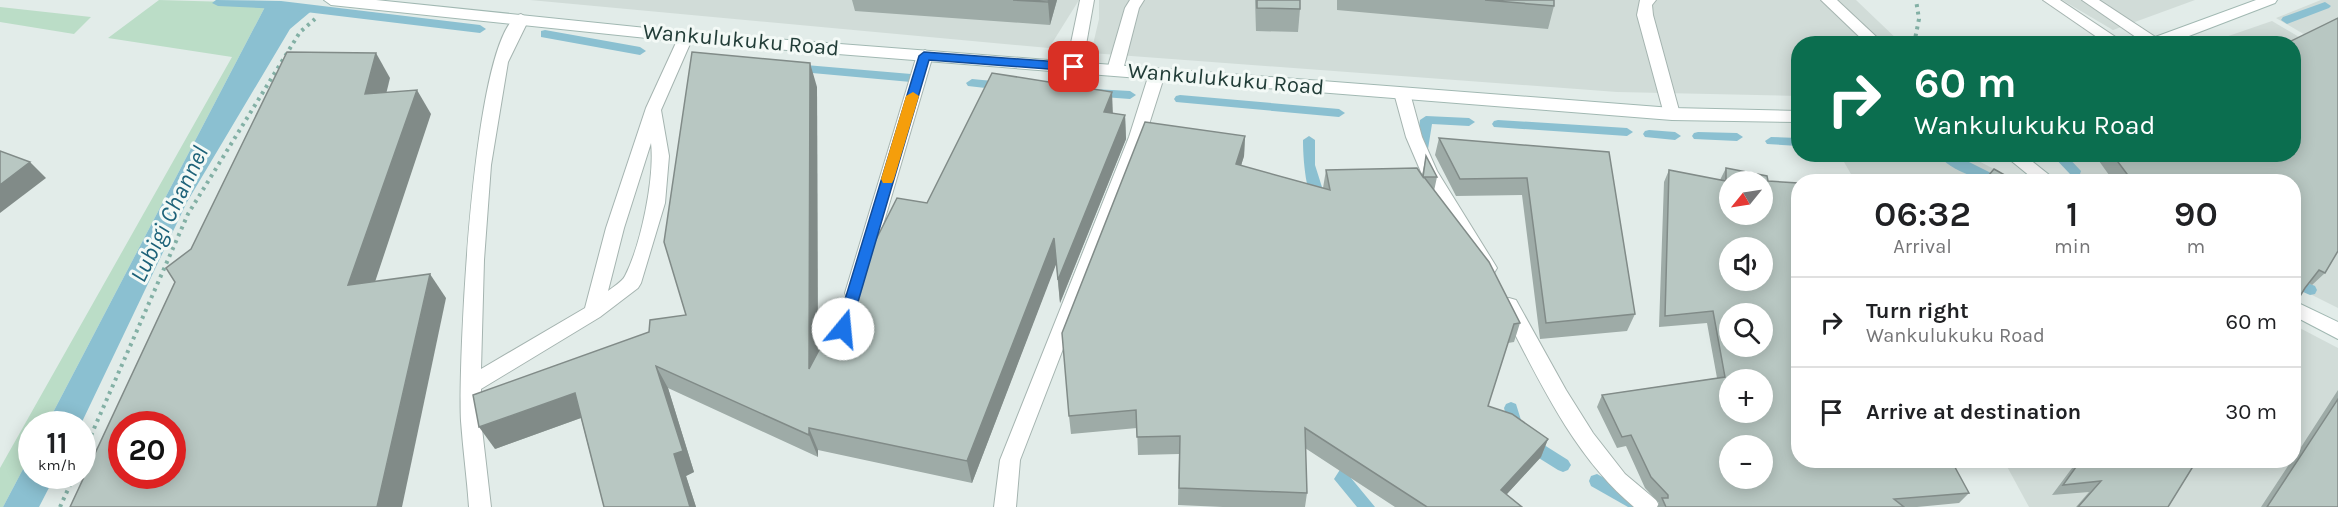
<!DOCTYPE html>
<html lang="en">
<head>
<meta charset="utf-8">
<style>
	:root { --surface:#fff; --page:#f2f2f2; --text:#202124; --muted:#757577; --line:#e0e0e0 }
	body { margin:0; font-family:Karla,sans-serif; background:var(--page); color:var(--text); height:100vh; display:flex; flex-direction:column; font-size:22px; white-space:nowrap }
	* { box-sizing:border-box; margin:0 }
	p { font-size:20px; color:var(--muted) }
	.icon { flex:none; width:33px; height:33px; fill:none; stroke:currentColor; stroke-width:2; stroke-linecap:round; stroke-linejoin:round }
	.map { position:relative; flex:1; overflow:hidden }
	.panel { position:absolute; left:1791px; top:174px; width:510px; height:294px; display:flex; flex-direction:column; background:var(--surface); border-radius:24px; box-shadow:0 3px 15px #0003 }
	.panel>* { flex:none }
	.guide { position:absolute; left:1791px; top:36px; width:510px; height:126px; border-radius:24px; box-shadow:0 3px 15px #0003; background:#0b6e4f; color:#fff; overflow:hidden }
	.needle { width:39px; rotate:240deg }
	.controls { position:absolute; left:1719px; top:171px; display:grid; gap:12px }
	.controls a { display:grid; place-items:center; width:54px; height:54px; border-radius:50%; background:var(--surface); box-shadow:0 3px 15px #0003; font-size:30px }
	.speed { position:absolute; left:18px; top:411px; display:flex; gap:12px; font-size:30px; font-weight:700; text-align:center }
	.speed>* { display:grid; place-content:center; width:78px; height:78px; border-radius:50%; background:var(--surface); box-shadow:0 3px 15px #0003; line-height:1 }
	.speed small { font-size:15px; font-weight:400 }
	.speed .limit { border:9px solid #d22; background:#fff; color:#111 }
	.pin { position:absolute; display:grid; place-items:center; width:51px; height:51px; color:#fff; margin:-26px; border-radius:12px; box-shadow:0 3px 9px #0006 }
	.me { position:absolute; width:66px; margin:-33px; rotate:17deg; stroke-linejoin:round; filter:drop-shadow(0 0 4px #0008) }
	.turn { display:flex; align-items:center; gap:21px; height:126px; padding:0 24px; font-size:27px }
	.turn .icon { width:78px; height:78px; stroke-width:2.5 }
	.turn b { display:block; font-size:42px; line-height:51px }
	.eta { display:flex; justify-content:space-evenly; align-items:center; height:102px; text-align:center }
	.eta b { font-size:36px; font-weight:600; line-height:42px }
	ul { padding:0; list-style:none }
	li { display:flex; align-items:center; gap:18px; height:90px; padding:0 24px; border-top:2px solid var(--line) }
	li div { flex:1 }
	li b { display:block; font-size:22px }
	li em { font-style:normal }
	.map>svg:first-child { display:block }
</style>
</head>
<body>
<div class="map">
<svg width="2338" height="507" viewBox="0 0 2338 507">
	<rect width="100%" height="100%" fill="#e2ece9"/>
	<g fill="#d1dcd8">
		<polygon points="530,0 1079,0 1049,48"/>
		<polygon points="1099,0 1856,0 1901,43 1798,44 1798,96 1617,92 1091,53 1099,19"/>
		<polygon points="2062,0 2195,0 2113,30"/>
		<polygon points="2321,0 2338,0 2338,54 2276,18"/>
		<polygon points="2272,21 2338,60 2338,308 2294,286 2294,182 2086,181 2052,155 2294,154 2294,44 2208,43"/>
		<polygon points="1840,155 1967,155 2017,181 1855,181"/>
		<polygon points="2294,325 2338,348 2338,507 2029,507 2004,461 2294,460"/>
	</g>
	<g fill="#bbddc7">
		<polygon points="159,0 267,3 47,424 32,424 31,454 3,507 0,507 0,468 232,57 108,38"/>
		<polygon points="0,7 91,17 74,34 0,22"/>
	</g>
	<g fill="#8bc0d1">
		<polygon points="267,3 315,8 290,29 187,202 81,424 47,424"/>
		<polygon points="31,454 32,476 55,476 39,507 3,507"/>
	</g>
	<g fill="none" stroke-linecap="round" stroke-linejoin="round">
		<g fill="#8bc0d1" fill-rule="evenodd">
			<polygon points="216,0 281,1 480,25 486,29 480,33 281,9 218,6 212,3"/>
			<polygon points="2325,2 2331,6 2329,8 2287,24 2281,20 2283,17"/>
			<polygon points="545,30 640,47 646,51 640,55 541,37 541,31"/>
			<polygon points="2221,39 2226,44 2214,44"/>
			<polygon points="794,64 911,74 917,78 911,82 790,71 788,68 790,65"/>
			<polygon points="972,79 1003,82 1009,86 1003,90 968,86 966,83"/>
			<polygon points="1094,89 1130,91 1136,95 1130,99 1090,96 1088,93 1090,90"/>
			<polygon points="1180,95 1339,109 1345,113 1339,117 1176,102 1174,99 1176,96"/>
			<polygon points="1426,116 1469,118 1475,122 1469,126 1432,124 1428,149 1431,156 1425,160 1421,159 1416,149 1420,120"/>
			<polygon points="1498,120 1627,128 1633,132 1627,136 1494,127 1492,124 1494,121"/>
			<polygon points="1649,130 1675,132 1681,136 1675,140 1645,137 1643,134 1645,131"/>
			<polygon points="1698,132 1737,133 1743,137 1737,141 1694,139 1692,136 1694,133"/>
			<path d="M1309,136L1315,140V165L1327,203L1320,208C1305,203 1303,154 1303,140Z"/>
			<polygon points="1771,137 1798,138 1798,146 1767,144 1765,141"/>
			<path d="M1937,154H1953L2003,179L2004,182C1983,182 1952,172 1937,154Z"/>
			<polygon points="2051,154 2065,154 2081,171 2080,174 2070,174"/>
			<polygon points="2294,277 2315,286 2317,290 2315,294 2310,295 2294,288"/>
			<polygon points="1511,402 1516,404 1525,433 1568,460 1571,465 1568,470 1563,472 1558,470 1513,442 1504,408 1506,404"/>
			<polygon points="1355,452 1360,454 1363,459 1351,478 1375,507 1357,507 1334,479 1350,454"/>
			<polygon points="1597,474 1648,502 1650,507 1628,507 1591,486 1589,481 1591,476"/>
		</g>
		<g stroke="#a5b4b0" stroke-width="2">
			<g id="lane">
				<polygon points="1080,0 1094,0 1082,67 1074,72 1066,67"/>
				<polygon points="1130,0 1144,0 1139,8 1123,70 1115,75 1107,70 1125,8"/>
				<polygon points="1640,0 1656,0 1652,5 1653,15 1680,114 1678,118 1666,118 1664,114 1637,15"/>
				<polygon points="1821,0 1837,0 1884,44 1867,44"/>
				<polygon points="2082,0 2099,0 2163,42 2146,44"/>
				<path d="M521,14L529,19L508,62L491,165L484,260L481,369L585,308L606,228L646,108L680,34L685,32L693,37L661,110L669,156L665,203L641,283L638,288L600,317L481,389V420L491,507H469C467,478 463,450 461,421C458,368 472,27 521,14ZM651,143C655,177 641,245 625,276C622,282 613,287 608,291L624,228Z"/>
				<polygon points="925,50 933,55 863,293 861,298 847,298 845,293 917,55"/>
			</g>
		</g>
		<g stroke="#a5b4b0" stroke-width="2">
			<g id="street">
				<polygon points="2043,0 2060,0 2126,44 2107,44"/>
				<polygon points="1157,69 1165,74 1145,137 1020,460 1016,507 994,507 1000,460 1129,137 1149,74"/>
				<polygon points="1402,88 1410,93 1422,137 1437,171 1494,263 1497,268 1494,273 1482,273 1421,172 1406,137 1394,93"/>
				<path d="M1509,298L1516,300L1566,390L1593,433L1625,474L1656,500L1660,507H1634C1572,455 1537,376 1500,305L1502,300Z"/>
			</g>
		</g>
		<g stroke="#a1b8b2" stroke-width="2">
			<g id="secondary">
				<polygon points="324,0 376,0 685,32 1672,108 1798,111 1798,122 1672,120 685,42 331,5"/>
				<polygon points="2256,0 2277,0 2275,3 2168,44 2145,44 2147,40"/>
				<polygon points="2003,154 2023,154 2058,182 2037,182"/>
				<polygon points="2294,301 2338,322 2338,339 2294,316"/>
			</g>
		</g>
		<g stroke="#83b0a5" stroke-width="4" stroke-dasharray="3 4.5" stroke-linecap="butt">
			<polyline points="1914,44 1919,19 1916,0"/>
			<polyline points="82,456 188,214 300,32 315,19"/>
			<polyline points="60,507 74,476"/>
		</g>
		<use href="#lane" fill="#fff" fill-rule="evenodd"/>
		<use href="#street" fill="#fff" fill-rule="evenodd"/>
		<use href="#secondary" fill="#fff" fill-rule="evenodd"/>
	</g>
	<g fill="#9eaba7">
		<polygon points="852,0 1057,0 1050,25 855,11"/>
		<polygon points="1255,0 1300,0 1300,9 1298,32 1256,31"/>
		<polygon points="1337,0 1554,0 1554,6 1548,29 1337,10"/>
		<polygon points="817,87 818,353 845,312 927,203 1112,92 1112,114 1125,115 1126,139 1060,303 1056,263 972,483 818,450 818,457 668,388 694,472 686,476 696,507 604,507 581,418 495,449 649,332 686,315"/>
		<polygon points="1245,136 1244,156 1241,166 1323,188 1326,170 1422,175 1426,156 1437,177 1434,191 1520,323 1514,342 1508,343 1488,406 1548,439 1541,457 1506,495 1522,507 1395,507 1305,448 1307,493 1305,507 1223,507 1178,505 1179,454 1138,455 1137,428 1071,434 1069,416"/>
		<polygon points="1439,138 1609,152 1635,314 1627,331 1540,339 1522,195 1456,196 1435,155"/>
		<polygon points="2094,154 2294,154 2325,273 2312,285 2309,283 2305,288 2294,182 2114,182"/>
		<polygon points="1726,168 1798,460 1969,493 1959,503 1917,507 1657,507 1659,503 1645,488 1626,446 1617,448 1597,407 1602,395 1717,378 1707,323 1659,327 1664,182 1669,170 1720,180"/>
		<polygon points="2338,390 2338,507 2261,507 2292,460 2294,460 2294,458"/>
		<polygon points="2078,460 2197,460 2168,507 2076,507 2089,492 2052,495"/>
	</g>
	<g fill="#818b88">
		<polygon points="1049,0 1057,0 1050,25 1048,2"/>
		<polygon points="376,53 390,78 380,119 365,94"/>
		<polygon points="810,63 817,87 818,392 809,369"/>
		<polygon points="417,90 431,114 366,309 348,285"/>
		<polygon points="1112,92 1113,116 1104,112"/>
		<polygon points="1125,115 1126,139 1060,303 1058,280"/>
		<polygon points="1245,136 1244,156 1235,184 1236,164"/>
		<polygon points="30,162 46,178 0,213 0,185"/>
		<polygon points="1054,238 1057,262 972,483 967,461"/>
		<polygon points="430,274 446,298 402,507 377,507"/>
		<polygon points="656,366 668,388 694,472 686,476 696,507 690,507 674,454"/>
		<polygon points="575,393 589,415 495,449 479,427"/>
		<polygon points="809,428 818,450 818,457 809,435"/>
		<polygon points="1548,439 1541,457 1495,507 1501,490"/>
	</g>
	<g fill="#b8c7c2" stroke="#818b88" stroke-width="1.5" fill-rule="evenodd">
		<polygon points="1013,0 1049,0 1048,2"/>
		<polygon points="1257,0 1300,0 1300,9 1257,8"/>
		<polygon points="1485,0 1554,0 1554,6"/>
		<polygon points="2338,18 2338,251 2325,273 2319,270 2305,288 2294,306 2294,182 2133,182 2112,154 2294,154 2294,44 2285,44"/>
		<path d="M287,52L376,53L365,94L417,90L348,285L430,274L377,507H70L175,282L166,268L191,249ZM122,424H172V476H122Z"/>
		<polygon points="692,52 810,63 809,369 837,316 845,312 855,281 897,198 927,203 992,73 1112,92 1104,112 1125,115 1058,280 1054,238 967,461 809,428 809,435 656,366 683,451 674,454 690,507 604,507 575,393 479,427 473,395 649,332 650,320 686,315 664,242"/>
		<polygon points="1145,122 1245,136 1236,164 1330,190 1326,170 1417,168 1423,177 1426,156 1437,177 1424,177 1489,262 1520,323 1514,324 1488,406 1512,414 1548,439 1501,490 1522,507 1427,507 1305,428 1307,493 1179,488 1180,436 1137,437 1136,410 1069,416 1062,333"/>
		<polygon points="1439,138 1609,152 1635,314 1546,323 1527,178 1460,179"/>
		<polygon points="0,151 30,162 0,185"/>
		<path d="M1726,168L1767,176L1768,181L1798,183V460H1951L1969,493L1894,499L1904,507H1666L1662,498H1668V495L1651,477L1631,435L1622,437L1602,395L1725,377L1713,311L1665,316L1669,170L1726,181ZM1730,182H1762V214H1730ZM1730,248H1762V280H1730ZM1730,314H1762V346H1730ZM1730,380H1762V412H1730ZM1730,446H1762V478H1730Z"/>
		<polygon points="1994,169 2017,182 1983,182"/>
		<polygon points="2338,399 2338,507 2267,507"/>
		<polygon points="2081,460 2197,460 2168,507 2078,507 2101,481 2063,485"/>
	</g>
	<polygon fill="#1a73e8" stroke="#114b97" stroke-width="1.5" points="924,52 1074,63 1080,67 1074,71 929,60 850,329 843,335 836,329 919,56"/>
	<polygon fill="#f59e0b" points="913,92 919,96 894,179 892,183 883,183 881,179 906,96"/>
	<g text-anchor="middle" dominant-baseline="central" stroke-width="6" stroke-linejoin="round" paint-order="stroke">
		<g font-size="22" fill="#223d38" stroke="#f3f9f6">
			<text transform="translate(741 40) rotate(5)">Wankulukuku Road</text>
			<text transform="translate(1226 79) rotate(5)">Wankulukuku Road</text>
		</g>
		<g font-size="24" font-style="italic" fill="#1d6279" stroke="#f3f9f6">
			<text transform="translate(169 214) rotate(-64)">Lubigi Channel</text>
		</g>
	</g>
</svg>
<div class="controls">
<a><svg class="needle" viewBox="-14 -14 28 28"><path d="M0-13l5 13h-10z" fill="#e53935"/><path d="M0 13l5-13h-10z" fill="#757577"/></svg></a>
<a><svg class="icon" aria-label="sound" viewBox="0 0 24 24"><path d="M4 9h4l5-4v14l-5-4H4zM17 9q2 3 0 6"/></svg></a>
<a><svg class="icon" aria-label="search" viewBox="0 0 24 24"><circle cx="10" cy="10" r="6"/><path d="M15 15l6 6"/></svg></a>
<a>+</a>
<a>−</a>
</div>
<div class="speed"><div>11<small>km/h</small></div><div class="limit">20</div></div>
<div class="pin" style="left:1074px;top:67px;background:#d93025"><svg class="icon" aria-label="arrive" viewBox="0 0 24 24"><path d="M6 21V4h12l-3 4 3 4H6"/></svg></div>
<svg class="me" style="left:843px;top:329px" viewBox="-20 -20 40 40"><circle r="19" fill="#fff"/><path d="M0-13L10 11 0 6-10 11z" fill="#1a73e8"/></svg>
<div class="guide">
<div class="turn"><svg class="icon" aria-label="right" viewBox="0 0 24 24"><path d="M7 20v-9h11M14 6l5 5-5 5"/></svg><div><b>60 m</b>Wankulukuku Road</div></div>
</div>
<section class="panel">
<div class="eta">
<div><b>06:32</b><p>Arrival</p></div>
<div><b>1</b><p>min</p></div>
<div><b>90</b><p>m</p></div>
</div>
<ul>
<li><svg class="icon" aria-label="right" viewBox="0 0 24 24"><path d="M7 20v-9h11M14 6l5 5-5 5"/></svg><div><b>Turn right</b><p>Wankulukuku Road</p></div><em>60 m</em></li>
<li><svg class="icon" aria-label="arrive" viewBox="0 0 24 24"><path d="M6 21V4h12l-3 4 3 4H6"/></svg><div><b>Arrive at destination</b></div><em>30 m</em></li>
</ul>
</section>
</div>
</body>
</html>
